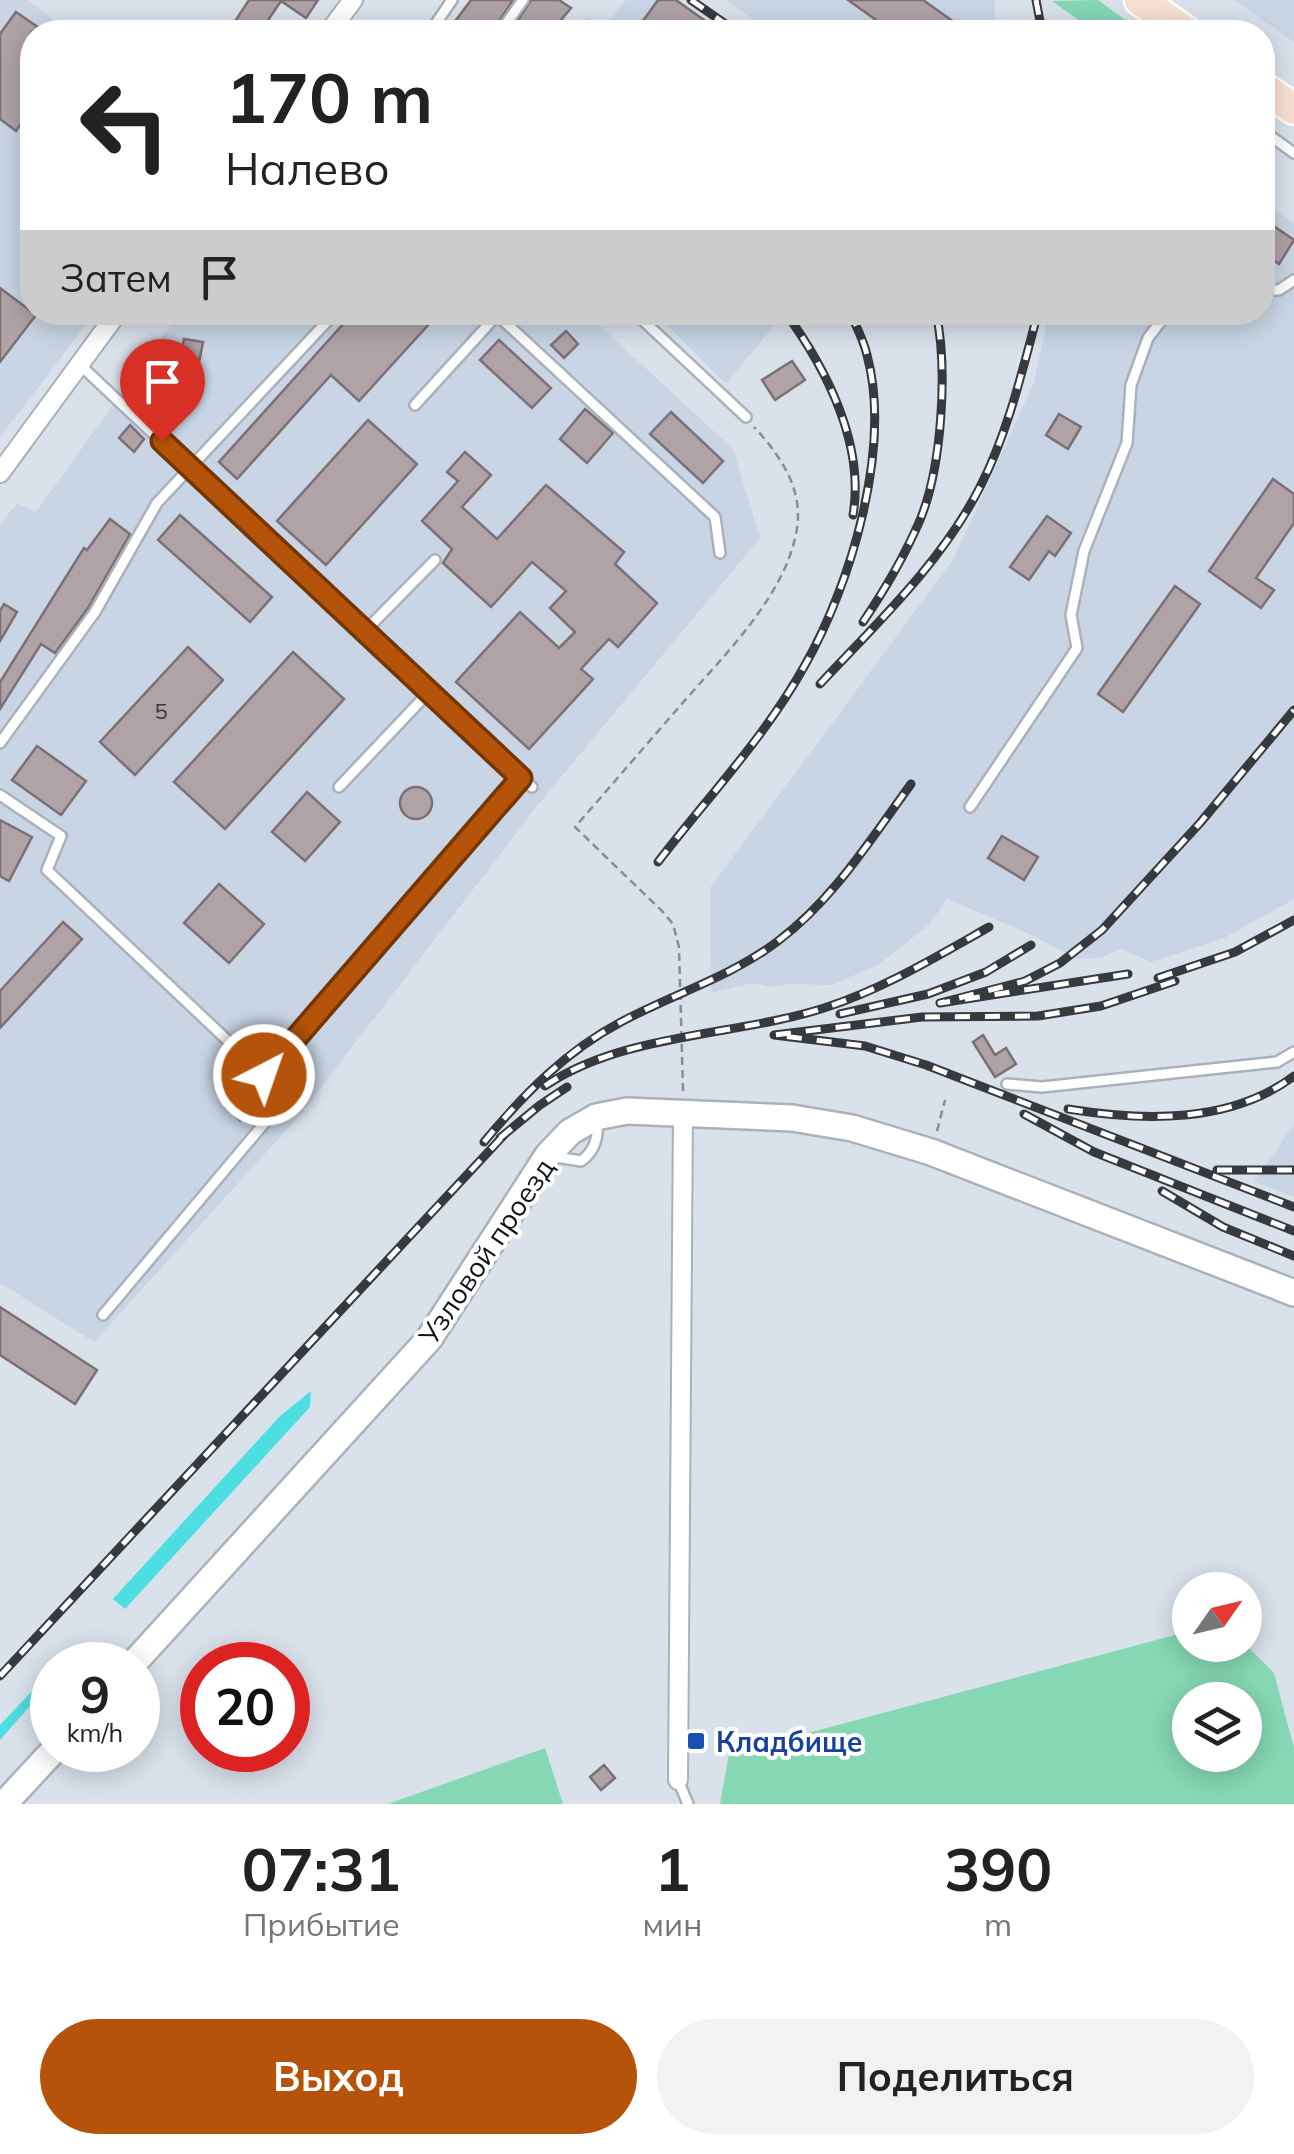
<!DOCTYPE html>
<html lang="ru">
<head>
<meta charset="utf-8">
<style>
	:root { --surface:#fff; --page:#f2f2f2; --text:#222; --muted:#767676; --accent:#b45309 }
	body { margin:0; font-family:Mulish,sans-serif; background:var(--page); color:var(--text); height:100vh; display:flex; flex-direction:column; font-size:38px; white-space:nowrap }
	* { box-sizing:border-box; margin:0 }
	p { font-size:32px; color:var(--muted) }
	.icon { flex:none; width:55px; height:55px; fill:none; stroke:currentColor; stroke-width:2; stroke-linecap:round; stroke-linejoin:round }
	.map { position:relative; height:1804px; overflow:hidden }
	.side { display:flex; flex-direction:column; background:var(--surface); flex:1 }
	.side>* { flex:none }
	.hud { position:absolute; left:20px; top:20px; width:1255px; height:305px; border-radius:40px; box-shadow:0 5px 25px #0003; background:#fff; color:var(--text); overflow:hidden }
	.needle { width:65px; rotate:56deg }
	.buttons { position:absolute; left:1172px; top:1572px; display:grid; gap:20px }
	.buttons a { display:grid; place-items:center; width:90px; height:90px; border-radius:50%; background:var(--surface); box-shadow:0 5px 25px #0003; font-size:50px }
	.speed { position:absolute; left:30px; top:1642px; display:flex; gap:20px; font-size:50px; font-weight:700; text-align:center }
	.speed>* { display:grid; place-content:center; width:130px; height:130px; border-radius:50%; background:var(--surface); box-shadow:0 5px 25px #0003; line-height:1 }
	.speed small { font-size:25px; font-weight:400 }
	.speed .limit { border:15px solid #d22; background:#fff; color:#111 }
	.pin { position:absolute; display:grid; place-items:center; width:85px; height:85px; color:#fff; margin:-102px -42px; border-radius:50% 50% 50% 0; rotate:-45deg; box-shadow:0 0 10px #0007 }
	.pin .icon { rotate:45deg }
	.me { position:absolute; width:110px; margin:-55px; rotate:41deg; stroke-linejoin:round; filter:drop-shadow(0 0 8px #0008) }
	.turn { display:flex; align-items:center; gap:35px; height:210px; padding:0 40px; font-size:45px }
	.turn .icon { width:130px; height:130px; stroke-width:2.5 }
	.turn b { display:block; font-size:70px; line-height:85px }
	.then { display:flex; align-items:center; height:95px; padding:0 40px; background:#0003; gap:20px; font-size:38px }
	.eta { display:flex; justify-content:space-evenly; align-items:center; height:170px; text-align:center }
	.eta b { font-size:60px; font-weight:700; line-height:70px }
	.button { display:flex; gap:20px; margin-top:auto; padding:20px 40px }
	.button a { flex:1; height:115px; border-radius:60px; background:var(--accent); color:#fff; font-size:40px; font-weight:700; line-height:115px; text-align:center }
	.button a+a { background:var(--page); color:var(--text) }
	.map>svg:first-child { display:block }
</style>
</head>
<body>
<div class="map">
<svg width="1294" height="1804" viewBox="0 0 1294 1804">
	<rect width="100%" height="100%" fill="#d9e1eb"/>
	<g fill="#c9d5e5">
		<polygon points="0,0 28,0 68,32 32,32 32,312 95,313 0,437"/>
		<polygon points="625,0 672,0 715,32 577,32 588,17 605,28"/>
		<polygon points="726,0 994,0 995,32 772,32"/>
		<polygon points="1234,0 1294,0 1294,42"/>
		<polygon points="1263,200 1294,224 1294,899 1224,938 1151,962 1122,949 1100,958 1077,959 1032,935 947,899 930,924 878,965 831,985 789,984 772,987 753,983 711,993 710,888 953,560 1034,382 1049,313 1262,312"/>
		<polygon points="179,313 586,313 733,449 760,538 537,806 300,1115 94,1342 0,1283 0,525 17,503 36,512"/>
		<polygon points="655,313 784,313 726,384"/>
		<polygon points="1294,1124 1294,1197 1254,1182"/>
	</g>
	<g fill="#86d7b3" fill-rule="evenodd">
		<polygon points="1098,0 1142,32 1095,32 1052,1"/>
		<path d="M1190,1631V1645L1245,1644L1274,1673L1294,1748V1804H720L729,1754ZM1190,1700H1245V1755H1190Z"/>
		<polygon points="545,1748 563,1804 388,1804"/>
	</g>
	<g fill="#4ddee2">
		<polygon points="311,1391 310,1407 125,1609 113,1599 279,1417"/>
		<polygon points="52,1670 52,1681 0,1740 0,1725"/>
	</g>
	<g fill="#afa3a8" stroke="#7c7075" stroke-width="2.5">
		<polygon points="249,0 318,0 306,18 281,1 260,32 228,32"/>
		<polygon points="471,0 513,0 492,32 447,32"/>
		<polygon points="531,0 559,0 571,8 551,32 510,32"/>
		<polygon points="658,0 676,0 704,20 694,32 635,32"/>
		<polygon points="848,0 923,0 968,32 893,32"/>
		<polygon points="16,12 45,32 32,32 32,107 16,131 0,119 0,34"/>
		<polygon points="1262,218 1294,240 1279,264 1262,253"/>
		<polygon points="0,288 36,315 0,362"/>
		<polygon points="354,312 440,312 359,401 331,375 237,479 219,462"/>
		<polygon points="566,331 578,344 564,358 551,345"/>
		<polygon points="184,339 203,342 196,377 177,373"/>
		<polygon points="499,340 551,388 532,408 480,360"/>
		<polygon points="792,361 805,380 775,400 762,380"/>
		<polygon points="585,409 613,433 587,463 560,439"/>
		<polygon points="671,412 723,461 703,483 650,434"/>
		<polygon points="1059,414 1081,427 1068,449 1046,435"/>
		<polygon points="368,420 417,464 326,565 277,521"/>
		<polygon points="130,425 144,439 134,452 119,438"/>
		<polygon points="465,452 491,475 462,507 497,539 546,485 624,552 615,564 657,603 618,647 609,639 581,669 593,679 529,749 456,682 520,612 559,648 575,632 550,608 566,591 532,562 491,607 443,563 452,549 422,521 458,481 447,472"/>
		<polygon points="1273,479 1294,494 1294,523 1256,578 1274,590 1261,608 1209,571"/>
		<polygon points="180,515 272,597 250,622 158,540"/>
		<polygon points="1047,516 1071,533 1055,556 1049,551 1029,580 1010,567"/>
		<polygon points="110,519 130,534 88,608 55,653 41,644 0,709 0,682 84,548 87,550"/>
		<polygon points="1175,586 1200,604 1123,712 1098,694"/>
		<polygon points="4,604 17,612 0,641 0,611"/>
		<polygon points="188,647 223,680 135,775 100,742"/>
		<polygon points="293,652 344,699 225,829 174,782"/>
		<polygon points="37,746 86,781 61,815 12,780"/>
		<circle cx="416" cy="803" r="16"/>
		<polygon points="307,792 340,822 305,861 272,832"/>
		<polygon points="0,820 32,837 9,881 0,876"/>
		<polygon points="1002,836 1038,857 1024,880 988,858"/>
		<polygon points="219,884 264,924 229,963 184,923"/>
		<polygon points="63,922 82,939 0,1028 0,991"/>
		<polygon points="983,1035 995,1055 1006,1048 1016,1064 995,1077 973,1042"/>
		<polygon points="243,1090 257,1102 240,1120 226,1108"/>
		<polygon points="0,1307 97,1370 75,1404 0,1355"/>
		<polygon points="604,1765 615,1778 601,1790 590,1777"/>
	</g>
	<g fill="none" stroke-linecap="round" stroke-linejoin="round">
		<g stroke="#aab1bb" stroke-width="14">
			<g id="lane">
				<polyline points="430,32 452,0"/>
				<polyline points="500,32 523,0"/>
				<polyline points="559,32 562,29"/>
				<polyline points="1262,123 1275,105"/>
				<polyline points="1262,130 1294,153"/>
				<polyline points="1262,290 1279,290 1294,280"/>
				<polyline points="494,312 715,517 720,553"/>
				<polyline points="634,312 746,417"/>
				<polyline points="79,364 429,692 339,787"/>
				<polyline points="415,405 497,315"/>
				<polyline points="365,631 435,560"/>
				<polyline points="429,692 532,787"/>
				<polyline points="0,743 95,612 157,503 336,312"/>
				<polyline points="0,795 61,836 47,870 264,1075 521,778"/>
				<polyline points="970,807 1077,648 1071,615 1084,551 1127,443 1131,385 1148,338 1168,312"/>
				<polyline points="1007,1084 1042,1087 1277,1062 1294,1052"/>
				<path d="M550,1156L581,1161C594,1152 600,1136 596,1120"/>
				<polyline points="103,1315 288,1095 264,1075"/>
				<polyline points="678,1780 688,1804"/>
			</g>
		</g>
		<g stroke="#aab1bb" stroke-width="22">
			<g id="street">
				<polyline points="329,32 353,0"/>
				<polyline points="0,473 118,312"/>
				<polyline points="678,1780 683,1113"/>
			</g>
		</g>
		<g stroke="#aab1bb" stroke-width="30">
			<g id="secondary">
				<polyline points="132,1665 429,1339 548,1155 570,1132 596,1117 627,1111 792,1118 852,1128 931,1152 1294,1293"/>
				<polyline points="4,1804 54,1750"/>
			</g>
		</g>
		<g stroke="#fff" stroke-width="35">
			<g id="primary">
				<polyline points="1140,0 1186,32"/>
				<polyline points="1262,87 1294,109"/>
			</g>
		</g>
		<g stroke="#878d94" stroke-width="2.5" stroke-dasharray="8 5" stroke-linecap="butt">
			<path d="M683,1091L679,947L673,924L663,912L575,827C610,787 645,746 680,706C723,656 787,595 797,528C803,488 780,455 754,427"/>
			<polyline points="937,1131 945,1100"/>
		</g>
		<use href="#lane" stroke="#fff" stroke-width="9"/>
		<use href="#street" stroke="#fff" stroke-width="18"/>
		<use href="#secondary" stroke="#fff" stroke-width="25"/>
		<use href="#primary" stroke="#f8e1d1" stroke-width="30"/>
		<g stroke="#363a3f" stroke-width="9">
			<g id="rail">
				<polyline points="691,0 737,32"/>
				<polyline points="1036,0 1042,32"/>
				<path d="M785,312C826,368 865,444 853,515"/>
				<path d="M863,622C884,591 905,555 920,520C942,467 948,369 936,312"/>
				<path d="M820,684C877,623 942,562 980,487C1008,432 1022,372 1038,312"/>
				<path d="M658,862C707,798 766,736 805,665C851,584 892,448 867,355C864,341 856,326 850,312"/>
				<polyline points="1128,974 940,1003 1025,981 1060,963 1102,930 1200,823 1294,710"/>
				<polyline points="1158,978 1235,952 1294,920"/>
				<polyline points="1175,981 1101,1006 1038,1016 922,1017 774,1035 865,1046 926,1065 1294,1207"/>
				<polyline points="840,1014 928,994 986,972 1031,945"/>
				<path d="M545,1086C623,1033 737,1036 824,1008C883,989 936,957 989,927"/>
				<path d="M1068,1109C1143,1121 1230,1124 1294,1076"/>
				<polyline points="1024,1114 1094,1152 1294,1231"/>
				<polyline points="500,1138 540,1105 567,1087"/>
				<path d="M484,1142C524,1094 566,1051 621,1022C673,994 731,977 778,941C833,900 871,839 911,784"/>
				<polyline points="1217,1170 1294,1170"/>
				<polyline points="1162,1191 1223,1227 1294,1256"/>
				<polyline points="0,1676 504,1135"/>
			</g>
		</g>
		<use href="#rail" stroke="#fff" stroke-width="5" stroke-dasharray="15" stroke-linecap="butt"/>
	</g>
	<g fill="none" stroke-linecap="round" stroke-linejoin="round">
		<g stroke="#753606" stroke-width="25">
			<polyline id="route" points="162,441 521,778 264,1075"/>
		</g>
		<use href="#route" stroke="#b45309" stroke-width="18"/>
	</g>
	<rect fill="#1a4fb4" stroke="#fff" stroke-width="4" x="686" y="1731" width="20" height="20" rx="5"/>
	<g text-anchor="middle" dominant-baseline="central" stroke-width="8" stroke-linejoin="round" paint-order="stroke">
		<g font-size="22" fill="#38373a">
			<text x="161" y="711">5</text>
		</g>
		<g font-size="28" fill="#101316" stroke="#fff">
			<text transform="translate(486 1251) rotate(-56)">Узловой проезд</text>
		</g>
		<g font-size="28" font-weight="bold" fill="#164399" stroke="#fff" text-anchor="start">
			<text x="716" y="1741">Кладбище</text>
		</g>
	</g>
</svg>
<div class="buttons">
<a><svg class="needle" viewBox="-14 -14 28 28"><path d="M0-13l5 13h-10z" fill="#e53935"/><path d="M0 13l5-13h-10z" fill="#767676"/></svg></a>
<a><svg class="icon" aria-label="layers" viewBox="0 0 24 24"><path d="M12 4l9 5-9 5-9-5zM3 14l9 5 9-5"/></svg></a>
</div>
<div class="speed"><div>9<small>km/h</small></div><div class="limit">20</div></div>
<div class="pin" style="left:162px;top:441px;background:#d93025"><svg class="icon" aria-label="arrive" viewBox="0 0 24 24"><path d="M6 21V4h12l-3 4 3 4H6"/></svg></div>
<svg class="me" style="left:264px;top:1075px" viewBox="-20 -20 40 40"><circle r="17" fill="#b45309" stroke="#fff" stroke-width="3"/><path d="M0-11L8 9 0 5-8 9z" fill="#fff"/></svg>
<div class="hud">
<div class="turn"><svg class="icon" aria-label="left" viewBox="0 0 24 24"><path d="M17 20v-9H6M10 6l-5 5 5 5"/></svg><div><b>170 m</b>Налево</div></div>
<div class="then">Затем<svg class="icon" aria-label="arrive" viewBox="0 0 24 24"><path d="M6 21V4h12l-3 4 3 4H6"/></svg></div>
</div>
</div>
<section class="side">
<div class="eta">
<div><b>07:31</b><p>Прибытие</p></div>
<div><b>1</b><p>мин</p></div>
<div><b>390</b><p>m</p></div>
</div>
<div class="button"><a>Выход</a><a>Поделиться</a></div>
</section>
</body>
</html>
